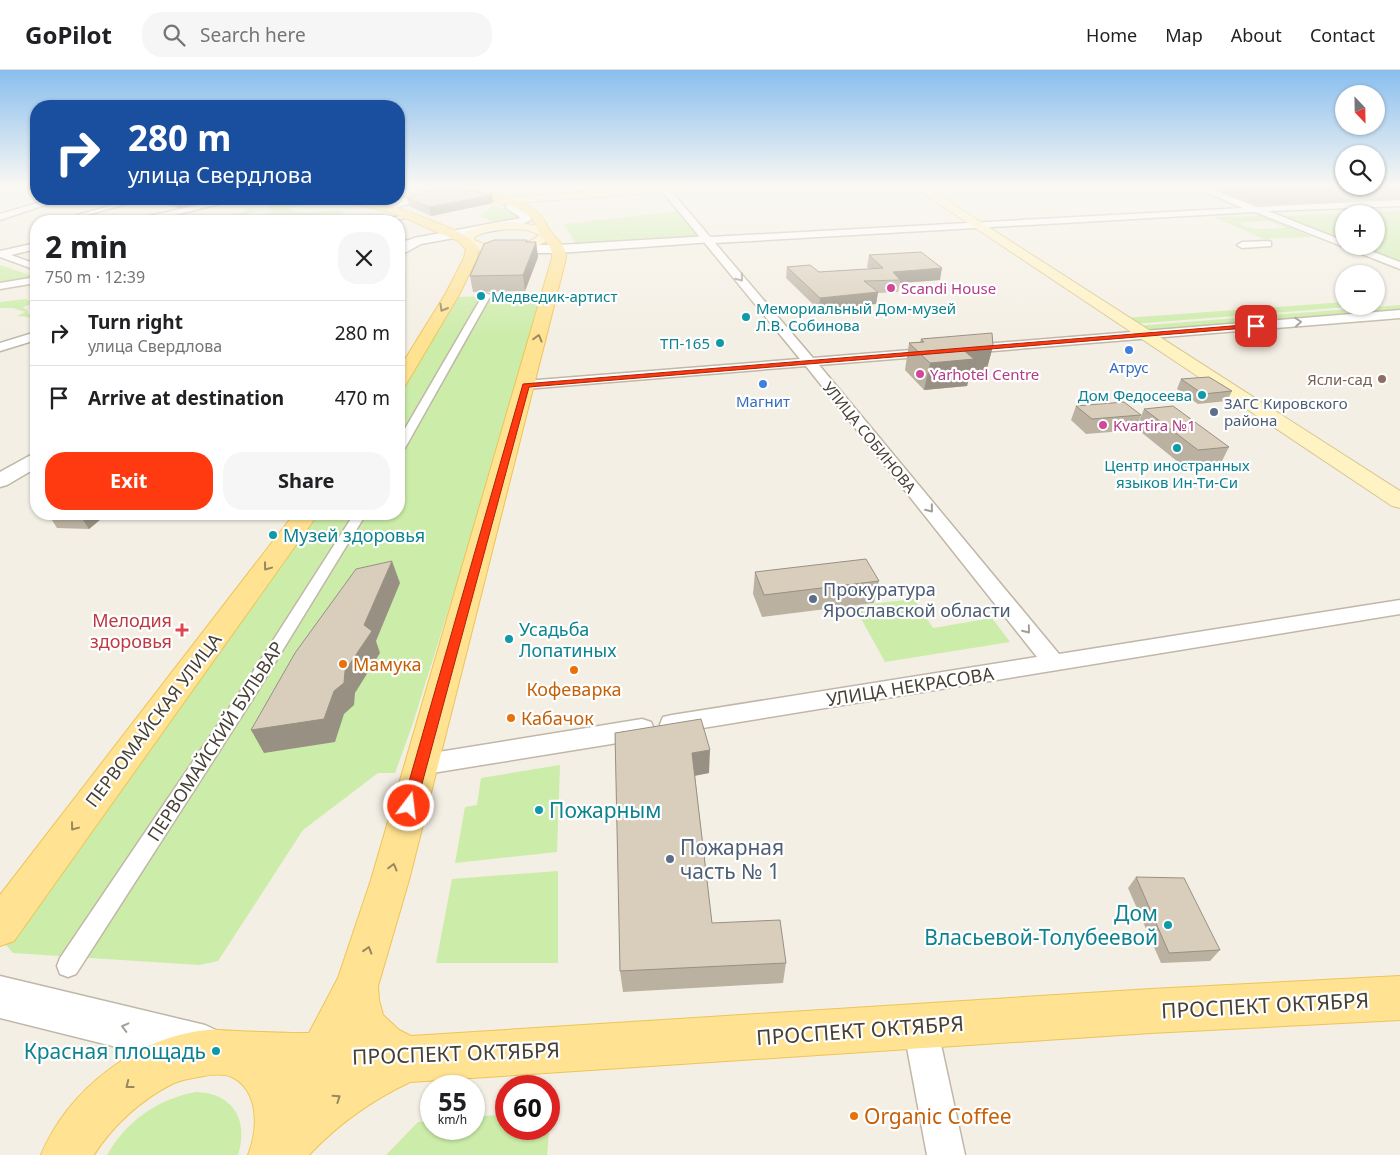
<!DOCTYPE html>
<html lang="en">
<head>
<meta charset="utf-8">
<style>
	:root { --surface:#fff; --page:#f6f6f6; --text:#202124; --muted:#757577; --line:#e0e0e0; --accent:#ff3910 }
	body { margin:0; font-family:"Noto Sans",sans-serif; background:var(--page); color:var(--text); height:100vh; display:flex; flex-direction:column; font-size:19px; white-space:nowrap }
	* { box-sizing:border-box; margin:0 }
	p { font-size:16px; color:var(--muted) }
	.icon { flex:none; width:28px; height:28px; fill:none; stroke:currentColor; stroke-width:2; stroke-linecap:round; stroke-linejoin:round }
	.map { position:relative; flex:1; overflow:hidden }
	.side { position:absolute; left:30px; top:145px; width:375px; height:305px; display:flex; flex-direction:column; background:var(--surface); border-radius:20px; box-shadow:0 1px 4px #0004 }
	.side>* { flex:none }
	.top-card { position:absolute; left:30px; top:30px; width:375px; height:105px; border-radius:20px; box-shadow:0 1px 4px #0004; background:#1a4fa0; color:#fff; overflow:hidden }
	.needle { width:32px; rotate:158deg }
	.controls { position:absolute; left:1335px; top:15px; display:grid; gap:10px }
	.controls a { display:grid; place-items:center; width:50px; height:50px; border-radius:50%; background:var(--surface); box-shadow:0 1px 4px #0004; font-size:25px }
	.speed { position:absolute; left:420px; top:1005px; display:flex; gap:10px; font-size:25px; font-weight:700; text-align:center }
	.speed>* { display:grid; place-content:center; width:65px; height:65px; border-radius:50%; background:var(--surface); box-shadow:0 1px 4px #0004; line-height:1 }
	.speed small { font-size:12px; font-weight:400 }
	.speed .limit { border:8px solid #d22; background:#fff; color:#111 }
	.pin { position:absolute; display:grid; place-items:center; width:42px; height:42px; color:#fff; margin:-21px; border-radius:10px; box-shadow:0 2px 8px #0006 }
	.me { position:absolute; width:55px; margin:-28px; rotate:15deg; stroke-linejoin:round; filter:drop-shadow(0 0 4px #0008) }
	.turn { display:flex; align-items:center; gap:18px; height:105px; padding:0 15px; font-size:22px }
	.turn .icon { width:65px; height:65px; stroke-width:2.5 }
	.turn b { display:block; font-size:35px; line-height:42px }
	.round { display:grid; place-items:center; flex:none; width:52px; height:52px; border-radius:20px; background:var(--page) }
	.head { display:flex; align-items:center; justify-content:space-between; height:85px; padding:0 15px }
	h1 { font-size:30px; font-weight:700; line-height:38px }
	.action { display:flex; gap:10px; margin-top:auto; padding:10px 15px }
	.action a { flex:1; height:58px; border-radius:20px; background:var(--accent); color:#fff; font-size:20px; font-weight:700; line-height:58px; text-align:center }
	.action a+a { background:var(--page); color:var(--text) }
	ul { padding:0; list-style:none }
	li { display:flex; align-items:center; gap:15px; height:65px; padding:0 15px; border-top:1px solid var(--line) }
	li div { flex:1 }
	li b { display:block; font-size:19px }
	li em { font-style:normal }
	header { display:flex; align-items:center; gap:30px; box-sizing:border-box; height:70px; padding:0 25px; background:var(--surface); border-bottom:1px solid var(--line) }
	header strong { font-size:24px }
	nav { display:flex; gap:28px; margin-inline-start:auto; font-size:18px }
	.search { width:350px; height:45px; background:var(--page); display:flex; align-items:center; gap:12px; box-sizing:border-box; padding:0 18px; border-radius:20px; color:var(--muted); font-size:19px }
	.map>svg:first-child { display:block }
</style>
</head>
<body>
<header>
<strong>GoPilot</strong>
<div class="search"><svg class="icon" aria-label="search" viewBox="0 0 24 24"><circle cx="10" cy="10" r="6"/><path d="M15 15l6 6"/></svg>Search here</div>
<nav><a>Home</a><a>Map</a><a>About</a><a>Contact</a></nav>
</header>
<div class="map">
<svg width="1400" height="1085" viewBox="0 0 1400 1085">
	<rect width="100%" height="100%" fill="#f4efe4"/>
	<g fill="#cceca9" fill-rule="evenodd">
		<path d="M279,130L301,132L297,133L309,135L287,138C306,149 325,136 345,142L339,145L332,144L334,149L324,150L318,145L314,146L316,149L313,151H288L287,150L295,147L292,145L271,148L286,150L283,151H243L253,148H248L272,142C259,136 240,149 225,150V147L215,144L226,145L241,143L249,138L260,140L269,138L270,135L263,134Z"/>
		<polygon points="493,135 497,136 521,148 494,153 481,146"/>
		<polygon points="682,141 707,170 577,175 564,154"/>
		<polygon points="1400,141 1400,193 1357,176 1376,176 1376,144 1344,144 1344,171 1280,146"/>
		<path d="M1256,146H1263L1313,167L1264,169L1214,147ZM1269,151L1285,158L1256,159L1240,155L1242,154L1240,152Z"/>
		<polygon points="0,195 36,207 0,214"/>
		<polygon points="547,225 412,656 395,703 378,703 303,760 218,891 199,895 13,883 0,868 0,865 311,444 399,444 399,316 453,227"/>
		<polygon points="25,229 34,233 23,237 28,241 28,244 36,247 36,248 17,246 25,242 13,238 0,238 0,232"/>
		<polygon points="1344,232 1344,236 1360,236 1133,254 1125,248"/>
		<polygon points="1400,235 1400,242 1145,263 1136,256"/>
		<polygon points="914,529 933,558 992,548 1010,572 885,592 854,536"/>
		<polygon points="560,695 557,782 455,793 465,737 477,735 481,708"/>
		<polygon points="558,801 558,893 436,893 452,809"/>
		<path d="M196,1022C233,1023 249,1050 238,1085H107C126,1051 158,1029 196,1022Z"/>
		<polygon points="549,1041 551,1041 547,1085 386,1085 418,1052 431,1051 431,1059 474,1059 474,1047 506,1044 506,1059 549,1059"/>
	</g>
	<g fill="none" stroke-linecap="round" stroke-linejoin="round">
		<g stroke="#c0b7a6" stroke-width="3">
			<g id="pedestrian">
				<polygon points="135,129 144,129 80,147 77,145"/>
				<polygon points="174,144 193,150 194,151 185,151 172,147"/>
				<polygon points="400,146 403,148 402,149 377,151"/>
				<polygon points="484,223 491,225 405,378 399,381 399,369"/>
				<polygon points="354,444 366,444 254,627 76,904 68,907 60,904 57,896 60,888 242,619"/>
			</g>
		</g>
		<g stroke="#c0b7a6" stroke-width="3">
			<g id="minor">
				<polygon points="662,117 668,117 710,167 1243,138 1194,117 1206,117 1257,137 1400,130 1400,136 1268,141 1344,171 1344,176 1358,176 1400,192 1400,199 1255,142 715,173 813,288 1400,240 1400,248 819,295 1059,584 1400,530 1400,544 672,663 663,661 660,654 663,647 672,645 1037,587 806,296 525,319 520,318 518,315 520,312 525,311 800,289 662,121"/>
				<polygon points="426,121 429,121 429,125 382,139 378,136"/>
				<polygon points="51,129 63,129 0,150 0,144"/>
				<polygon points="226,129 240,129 150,151 136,151 140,148"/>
				<polygon points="418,168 423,171 421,173 399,178 399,172"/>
				<polygon points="1268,171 1271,172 1271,176 1242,178 1237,175 1242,172"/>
				<polygon points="36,173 36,179 11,185 36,194 36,200 0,187 0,181"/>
				<polygon points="36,207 36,213 0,219 0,213"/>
				<polygon points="36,262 36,270 0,281 0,273"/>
				<polygon points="642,649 651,652 654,659 651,666 642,669 420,705 411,702 407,695 411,688 420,685"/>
				<polygon points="920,939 932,944 937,956 965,1085 927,1085 903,956 908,944"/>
			</g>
		</g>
		<g stroke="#c0b7a6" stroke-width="3">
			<g id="tertiary">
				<polygon points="442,118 445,119 445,123 388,140 383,137 384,135"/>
				<polygon points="512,131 516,132 517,137 530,144 531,150 519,156 421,174 399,186 399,177 414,168 521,148 506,138 508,132"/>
				<polygon points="709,166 715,170 713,172 559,183 503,183 497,179 503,175 559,175"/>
				<polygon points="36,384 36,398 7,415 0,417 0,402 29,386"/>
				<polygon points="0,906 205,955 220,962 227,977 220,992 205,999 0,948"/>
			</g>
		</g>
		<g stroke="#d7c690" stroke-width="2">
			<g id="secondary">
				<polygon points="646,117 696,117 691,120 500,134 495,131 500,128"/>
				<polygon points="914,117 926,117 1400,421 1400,438 1392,436"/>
				<path d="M513,152L539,156L552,165C538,185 477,190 461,171L465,162L493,153ZM513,159L528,160L539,165C525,179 490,178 474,170V167L491,160Z"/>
			</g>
		</g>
		<g stroke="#edc458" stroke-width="2">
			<g id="primary">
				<path d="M422,117C456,117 511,121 538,143C545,148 546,156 551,162C558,171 566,176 566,188L409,810L378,916L379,930L383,945L399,960L411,966L1151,919L1400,906V950L1151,963L410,1012C372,1030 338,1054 309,1085H248C258,1060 260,1021 232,1007C223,1003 207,1005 198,1007C189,1009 180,1010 172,1014C142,1029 112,1056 94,1085H41C68,1020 136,967 207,960C217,959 227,961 237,961C261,962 285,963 309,963L338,908L371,810L552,188C553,177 547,173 540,165C537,160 536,152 531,148C510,127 456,125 427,120Z"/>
				<path d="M339,129C377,129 405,140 440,154C454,160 469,165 479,178L477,188L460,223L405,316L399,317V299L446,223L464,188L466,179L458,171L391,142L340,131Z"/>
				<polygon points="294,444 318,444 14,871 0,876 0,825"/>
			</g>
		</g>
		<use href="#pedestrian" fill="#fff" fill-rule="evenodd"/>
		<use href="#minor" fill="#fff" fill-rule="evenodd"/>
		<use href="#tertiary" fill="#fff" fill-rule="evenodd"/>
		<use href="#secondary" fill="#fff2c3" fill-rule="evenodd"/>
		<use href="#primary" fill="#ffe292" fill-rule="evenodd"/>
	</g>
	<g fill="#bbb1a1">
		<polygon points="1210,117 1400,117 1400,130 1257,135"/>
		<polygon points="492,125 493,133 431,146 409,136 407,128"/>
		<polygon points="145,129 220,129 178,138 146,130"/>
		<polygon points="527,170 527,172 536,172 538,187 525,221 473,222 470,206"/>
		<polygon points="869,185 940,210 900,213 898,222 878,223 876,234 819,240 786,208 787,197 819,202 870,199 867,197"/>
		<polygon points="921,269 993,276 986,302 970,304 967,316 924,320 905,300 909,273 920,272"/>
		<polygon points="1181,309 1232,321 1227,331 1198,334 1177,319"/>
		<polygon points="1076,336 1141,345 1135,360 1086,364 1071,350"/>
		<polygon points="1144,339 1229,377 1219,397 1188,400 1136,358"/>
		<polygon points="48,444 107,444 89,459 57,458"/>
		<polygon points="755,502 879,511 874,533 762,547 753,524"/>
		<polygon points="615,663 709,703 695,706 712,853 786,893 783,913 623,922 620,901"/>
		<polygon points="1136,807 1220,880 1210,891 1161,893 1128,818"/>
	</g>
	<g fill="#989083">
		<polygon points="492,125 493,133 431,146 429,137"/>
		<polygon points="182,129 220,129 178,138 175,130"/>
		<polygon points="536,172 538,187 525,221 523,205"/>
		<polygon points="942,198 940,210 900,213 900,210 893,202"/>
		<polygon points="878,222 876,234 819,240 820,228"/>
		<polygon points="993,276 986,302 970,304 967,316 924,320 930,293 962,279"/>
		<polygon points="79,444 107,444 89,459"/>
		<polygon points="392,491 400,513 376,571 380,583 355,623 354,635 344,644 335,672 264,683 251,660 334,621 345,601 364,555"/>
		<polygon points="710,680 709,703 692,706 692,683"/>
	</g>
	<g fill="#d9cebb" stroke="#989083">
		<polygon points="443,117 447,117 492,125 429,137 407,128"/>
		<polygon points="1260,117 1303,117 1264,119"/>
		<polygon points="168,129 182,129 175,130"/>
		<polygon points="494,170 527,170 526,172 536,172 523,205 470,206 484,174"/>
		<polygon points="921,182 942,198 893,202 900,210 864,211 878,222 820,228 787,197 810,195 819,202 883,198 869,185"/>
		<polygon points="992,263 993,276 962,279 974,289 930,293 909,273 924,272 921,269"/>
		<polygon points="1209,307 1232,321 1203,324 1181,309"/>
		<polygon points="1124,332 1141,345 1092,349 1076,336"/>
		<polygon points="1173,336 1229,377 1198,380 1144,339"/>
		<polygon points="866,489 879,511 764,525 755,502"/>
		<polygon points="392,491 364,555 372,561 345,601 344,613 334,621 324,649 251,660 295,583 356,499"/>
		<polygon points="701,649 710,680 692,683 712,853 780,850 786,893 620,901 615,663"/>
		<polygon points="1136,807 1184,808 1220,880 1169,883"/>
	</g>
	<defs><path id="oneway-chevron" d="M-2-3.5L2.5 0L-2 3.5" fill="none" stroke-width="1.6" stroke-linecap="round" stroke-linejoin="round" transform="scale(1.25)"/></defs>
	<g stroke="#a29f99">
		<use href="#oneway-chevron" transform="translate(740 208) rotate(51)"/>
		<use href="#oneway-chevron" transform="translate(1298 252) rotate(-5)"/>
		<use href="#oneway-chevron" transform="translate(930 439) rotate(51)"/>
		<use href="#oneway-chevron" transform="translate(1027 560) rotate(51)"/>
		<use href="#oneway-chevron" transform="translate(125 957) rotate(-166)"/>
	</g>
	<g stroke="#99885e">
		<use href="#oneway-chevron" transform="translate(443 238) rotate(120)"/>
		<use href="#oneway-chevron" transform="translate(538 268) rotate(-75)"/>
		<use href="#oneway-chevron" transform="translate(267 497) rotate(127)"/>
		<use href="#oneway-chevron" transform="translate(74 757) rotate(127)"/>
		<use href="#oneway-chevron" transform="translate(393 797) rotate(-75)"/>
		<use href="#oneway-chevron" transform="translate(368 880) rotate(-73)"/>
		<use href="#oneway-chevron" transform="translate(129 1015) rotate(142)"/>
		<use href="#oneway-chevron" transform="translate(337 1028) rotate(-34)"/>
	</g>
	<linearGradient id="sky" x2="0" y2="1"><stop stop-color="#89beee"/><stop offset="0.43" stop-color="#faf8f3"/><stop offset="1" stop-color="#faf8f3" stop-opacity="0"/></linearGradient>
	<rect width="1400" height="269" fill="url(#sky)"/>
	<polygon fill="#ff3910" stroke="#a6250a" points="1256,254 1258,254 1258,257 529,317 416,736 414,740 409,742 404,740 402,736 523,314"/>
	<g fill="#d1479c" stroke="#fff" stroke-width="2">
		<circle cx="891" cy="218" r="5"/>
		<circle cx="920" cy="304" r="5"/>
		<circle cx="1103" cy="355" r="5"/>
	</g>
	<g fill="#0f9aa8" stroke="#fff" stroke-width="2">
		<circle cx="481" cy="226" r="5"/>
		<circle cx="746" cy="247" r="5"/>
		<circle cx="720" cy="273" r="5"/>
		<circle cx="1202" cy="325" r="5"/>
		<circle cx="1177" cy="378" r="5"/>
		<circle cx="273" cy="465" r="5"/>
		<circle cx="509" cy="569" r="5"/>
		<circle cx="539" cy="740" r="5"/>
		<circle cx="1168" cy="855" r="5"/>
		<circle cx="216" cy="981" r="5"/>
	</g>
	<g fill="#3f7fe0" stroke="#fff" stroke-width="2">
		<circle cx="1129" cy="280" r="5"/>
		<circle cx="763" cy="314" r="5"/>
	</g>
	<circle fill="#8d6e63" stroke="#fff" stroke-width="2" cx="1382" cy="309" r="5"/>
	<g fill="#5c6f8a" stroke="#fff" stroke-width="2">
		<circle cx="1214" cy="342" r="5"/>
		<circle cx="813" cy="529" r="5"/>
		<circle cx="670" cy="789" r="5"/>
	</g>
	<path fill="#e0444e" stroke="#fff" stroke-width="2" d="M179.5 552.5h5v5h5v5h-5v5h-5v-5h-5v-5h5z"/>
	<g fill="#e8710a" stroke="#fff" stroke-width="2">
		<circle cx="343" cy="594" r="5"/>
		<circle cx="574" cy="600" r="5"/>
		<circle cx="511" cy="648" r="5"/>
		<circle cx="854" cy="1046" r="5"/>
	</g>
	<g text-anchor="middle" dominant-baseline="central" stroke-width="4.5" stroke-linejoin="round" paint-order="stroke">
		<g font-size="15" fill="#b23c85" stroke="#fff" text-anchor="start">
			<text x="901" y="218">Scandi House</text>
			<text x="930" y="304">Yarhotel Centre</text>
			<text x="1113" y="355">Kvartira №1</text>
		</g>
		<g font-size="15" fill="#0d838f" stroke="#fff" text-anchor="start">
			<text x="491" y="226">Медведик-артист</text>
			<text x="756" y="238">Мемориальный Дом-музей<tspan x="756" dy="17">Л.В. Собинова</tspan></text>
			<text x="710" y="273" text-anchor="end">ТП-165</text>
			<text x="1192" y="325" text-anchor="end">Дом Федосеева</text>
			<text x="1177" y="395" text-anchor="middle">Центр иностранных<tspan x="1177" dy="17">языков Ин-Ти-Си</tspan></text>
		</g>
		<g font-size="15" fill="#366cbe" stroke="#fff">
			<text x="1129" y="297">Атрус</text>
			<text x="763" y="331">Магнит</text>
		</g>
		<g font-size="15" fill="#785e54" stroke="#fff" text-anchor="end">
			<text x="1372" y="309">Ясли-сад</text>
		</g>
		<g font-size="15" fill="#4e5e75" stroke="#fff" text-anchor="start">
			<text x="1224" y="333">ЗАГС Кировского<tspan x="1224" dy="17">района</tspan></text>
		</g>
		<g font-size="15" fill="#463f33" stroke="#fff">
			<text transform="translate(870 367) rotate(51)">УЛИЦА СОБИНОВА</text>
		</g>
		<g font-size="18" fill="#0d838f" stroke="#fff" text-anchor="start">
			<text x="283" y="465">Музей здоровья</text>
			<text x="519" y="559">Усадьба<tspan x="519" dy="21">Лопатиных</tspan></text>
		</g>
		<g font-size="18" fill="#4e5e75" stroke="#fff" text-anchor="start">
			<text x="823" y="519">Прокуратура<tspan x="823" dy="21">Ярославской области</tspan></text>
		</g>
		<g font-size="18" fill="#be3a42" stroke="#fff" text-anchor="end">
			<text x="172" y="550">Мелодия<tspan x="172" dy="21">здоровья</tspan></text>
		</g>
		<g font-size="18" fill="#c56008" stroke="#fff" text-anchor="start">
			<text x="353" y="594">Мамука</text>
			<text x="574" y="619" text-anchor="middle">Кофеварка</text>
			<text x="521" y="648">Кабачок</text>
		</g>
		<g font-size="18" fill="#463f33" stroke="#fff">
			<text transform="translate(910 616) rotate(-9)">УЛИЦА НЕКРАСОВА</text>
			<text transform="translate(153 650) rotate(-53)">ПЕРВОМАЙСКАЯ УЛИЦА</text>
			<text transform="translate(215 671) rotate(-57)">ПЕРВОМАЙСКИЙ БУЛЬВАР</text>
		</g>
		<g font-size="21" fill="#0d838f" stroke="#fff" text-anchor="end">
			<text x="549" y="740" text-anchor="start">Пожарным</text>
			<text x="1158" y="843">Дом<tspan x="1158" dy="24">Власьевой-Толубеевой</tspan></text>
			<text x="206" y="981">Красная площадь</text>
		</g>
		<g font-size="21" fill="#4e5e75" stroke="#fff" text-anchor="start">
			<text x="680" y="777">Пожарная<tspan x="680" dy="24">часть № 1</tspan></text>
		</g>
		<g font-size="21" fill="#463f33" stroke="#fff">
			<text transform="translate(1265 935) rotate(-3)">ПРОСПЕКТ ОКТЯБРЯ</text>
			<text transform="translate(860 960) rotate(-4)">ПРОСПЕКТ ОКТЯБРЯ</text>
			<text transform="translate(456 983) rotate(-2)">ПРОСПЕКТ ОКТЯБРЯ</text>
		</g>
		<g font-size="21" fill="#c56008" stroke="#fff" text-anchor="start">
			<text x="864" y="1046">Organic Coffee</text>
		</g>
	</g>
</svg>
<div class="controls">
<a><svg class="needle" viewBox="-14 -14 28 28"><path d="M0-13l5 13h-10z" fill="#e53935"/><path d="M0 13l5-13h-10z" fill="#757577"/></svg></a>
<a><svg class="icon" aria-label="search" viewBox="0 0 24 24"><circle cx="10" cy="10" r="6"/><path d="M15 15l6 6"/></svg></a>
<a>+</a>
<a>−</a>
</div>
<div class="speed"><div>55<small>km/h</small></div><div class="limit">60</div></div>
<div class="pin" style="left:1256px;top:256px;background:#d93025"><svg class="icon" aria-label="arrive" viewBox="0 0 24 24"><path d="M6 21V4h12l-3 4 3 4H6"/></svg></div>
<svg class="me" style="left:409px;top:736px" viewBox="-20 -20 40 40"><circle r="17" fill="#ff3910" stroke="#fff" stroke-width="3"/><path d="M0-11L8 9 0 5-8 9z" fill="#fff"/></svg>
<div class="top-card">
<div class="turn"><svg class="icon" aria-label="right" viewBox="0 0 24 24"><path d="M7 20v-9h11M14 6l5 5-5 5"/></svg><div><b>280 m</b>улица Свердлова</div></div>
</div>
<section class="side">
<div class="head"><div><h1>2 min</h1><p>750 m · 12:39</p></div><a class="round"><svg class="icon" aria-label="close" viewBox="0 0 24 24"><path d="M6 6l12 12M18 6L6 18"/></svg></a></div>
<ul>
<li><svg class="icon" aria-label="right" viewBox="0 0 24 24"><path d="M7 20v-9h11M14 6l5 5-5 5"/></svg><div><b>Turn right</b><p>улица Свердлова</p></div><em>280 m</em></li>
<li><svg class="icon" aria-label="arrive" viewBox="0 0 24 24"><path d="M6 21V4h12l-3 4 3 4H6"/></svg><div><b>Arrive at destination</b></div><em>470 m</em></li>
</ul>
<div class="action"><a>Exit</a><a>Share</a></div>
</section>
</div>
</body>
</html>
